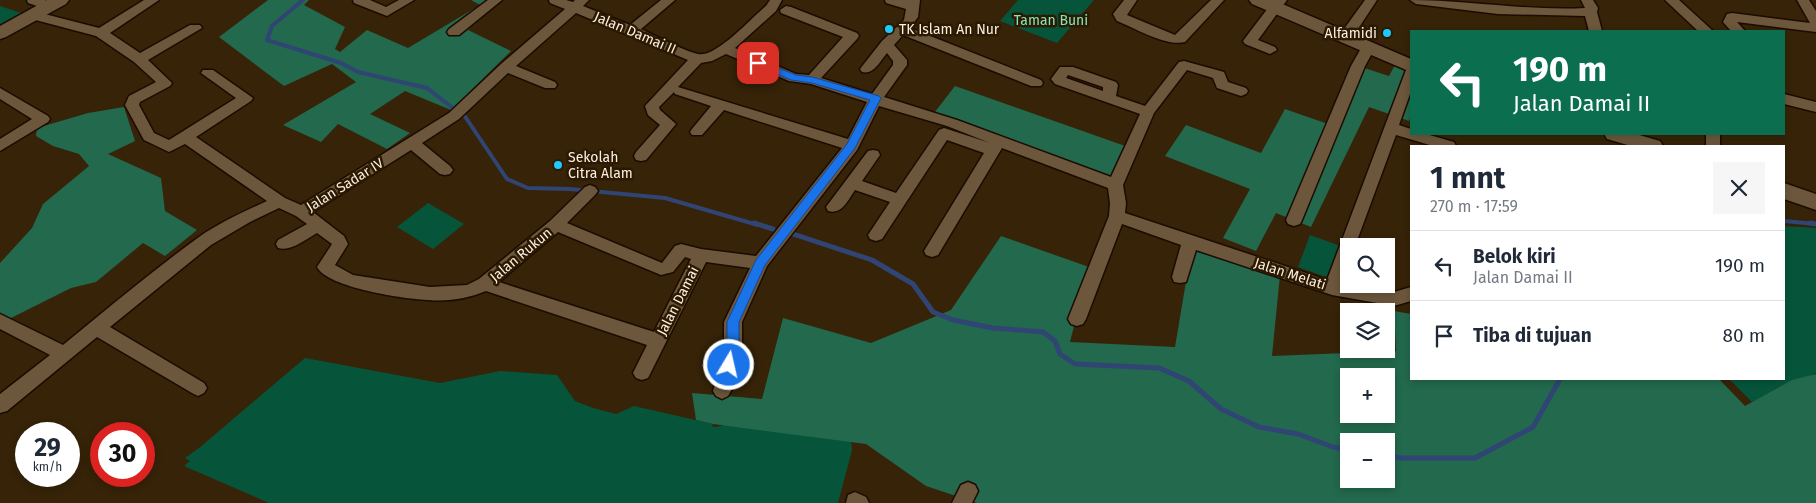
<!DOCTYPE html>
<html lang="id">
<head>
<meta charset="utf-8">
<style>
	:root { --surface:#fff; --page:#f6f6f7; --text:#1f2937; --muted:#747a83; --line:#e0e1e3 }
	body { margin:0; font-family:"Fira Sans",sans-serif; background:var(--page); color:var(--text); height:100vh; display:flex; flex-direction:column; font-size:19px; white-space:nowrap }
	* { box-sizing:border-box; margin:0 }
	p { font-size:16px; color:var(--muted) }
	.icon { flex:none; width:28px; height:28px; fill:none; stroke:currentColor; stroke-width:2; stroke-linecap:round; stroke-linejoin:round }
	.map { position:relative; flex:1; overflow:hidden }
	.details { position:absolute; left:1410px; top:145px; width:375px; height:235px; display:flex; flex-direction:column; background:var(--surface); border-radius:0px; box-shadow:0 2px 8px #0003 }
	.details>* { flex:none }
	.hud { position:absolute; left:1410px; top:30px; width:375px; height:105px; border-radius:0px; box-shadow:0 2px 8px #0003; background:#0b6e4f; color:#fff; overflow:hidden }
	.buttons { position:absolute; left:1340px; top:238px; display:grid; gap:10px }
	.buttons a { display:grid; place-items:center; width:55px; height:55px; border-radius:0px; background:var(--surface); box-shadow:0 2px 8px #0003; font-size:25px }
	.speed { position:absolute; left:15px; top:422px; display:flex; gap:10px; font-size:25px; font-weight:700; text-align:center }
	.speed>* { display:grid; place-content:center; width:65px; height:65px; border-radius:50%; background:var(--surface); box-shadow:0 2px 8px #0003; line-height:1 }
	.speed small { font-size:12px; font-weight:400 }
	.speed .limit { border:8px solid #d22; background:#fff; color:#111 }
	.pin { position:absolute; display:grid; place-items:center; width:42px; height:42px; color:#fff; margin:-21px; border-radius:10px; box-shadow:0 2px 8px #0006 }
	.me { position:absolute; width:55px; margin:-28px; rotate:9deg; stroke-linejoin:round; filter:drop-shadow(0 0 4px #0008) }
	.turn { display:flex; align-items:center; gap:18px; height:105px; padding:0 20px; font-size:22px }
	.turn .icon { width:65px; height:65px; stroke-width:2.5 }
	.turn b { display:block; font-size:35px; line-height:42px }
	.round { display:grid; place-items:center; flex:none; width:52px; height:52px; border-radius:0px; background:var(--page) }
	.summary { display:flex; align-items:center; justify-content:space-between; height:85px; padding:0 20px }
	h1 { font-size:30px; font-weight:700; line-height:38px }
	ul { padding:0; list-style:none }
	li { display:flex; align-items:center; gap:15px; height:70px; padding:0 20px; border-top:1px solid var(--line) }
	li div { flex:1 }
	li b { display:block; font-size:19px }
	li em { font-style:normal }
	.map>svg:first-child { display:block }
</style>
</head>
<body>
<div class="map">
<svg width="1816" height="503" viewBox="0 0 1816 503">
	<rect width="100%" height="100%" fill="#362308"/>
	<g fill="#06553a">
		<polygon points="1018,0 1094,0 1057,43 1000,21"/>
		<polygon points="0,6 30,16 0,32"/>
		<polygon points="428,203 464,224 433,249 397,227"/>
		<polygon points="1784,226 1816,228 1816,373 1752,402 1729,379 1784,379"/>
		<polygon points="1310,235 1349,249 1340,282 1298,267"/>
		<polygon points="305,358 440,383 500,371 557,375 575,401 593,408 616,414 634,406 713,424 712,426 715,427 808,409 850,433 852,450 838,503 269,503 184,466 190,461 185,458 199,448"/>
	</g>
	<g fill="#22694d" fill-rule="evenodd">
		<polygon points="268,0 309,0 304,5 345,27 335,49 340,52 367,30 408,48 480,5 471,0 501,0 468,30 511,51 451,110 405,91 370,114 410,133 387,149 338,124 321,142 283,125 356,82 332,64 284,86 219,37"/>
		<polygon points="1395,65 1411,71 1411,116 1409,121 1369,107 1311,227 1276,213 1256,251 1223,238 1250,189 1165,156 1186,125 1261,153 1285,109 1328,124 1358,66 1389,76"/>
		<polygon points="955,86 1128,147 1107,181 931,117"/>
		<polygon points="124,107 135,141 108,154 161,178 165,211 197,230 165,256 143,243 96,282 71,288 11,318 0,315 0,263 32,228 43,204 89,166 79,154 53,146 36,136 37,128 88,113"/>
		<path d="M1001,236L1089,267L1070,342L1175,347L1192,246L1280,275L1272,356L1396,351L1394,311L1411,314V379H1719L1745,406L1792,380L1816,374V503H977L926,486L866,444L713,424L696,420L692,393L762,399L783,318L871,343L951,310ZM1349,376H1386V414H1349ZM1349,441H1386V479H1349Z"/>
	</g>
	<g fill="none" stroke-linecap="round" stroke-linejoin="round">
		<g stroke="#304574" stroke-width="4">
			<polyline points="303,0 272,26 267,40 341,63 358,72 427,88 454,109"/>
			<polyline points="464,115 507,179 528,188 570,189 665,198 758,225"/>
			<polyline points="1784,221 1816,224"/>
		</g>
		<g stroke="#304574" stroke-width="5">
			<polyline points="754,223 773,229"/>
			<polyline points="1810,223 1816,224"/>
			<polyline points="790,233 872,260 913,284 933,312 953,320 993,328 1043,332 1055,341 1060,354 1075,364 1159,368 1189,381 1221,409 1259,427 1298,434 1333,447 1349,450"/>
			<polyline points="1386,455 1400,458 1475,458 1533,427 1560,379"/>
		</g>
		<g stroke="#1c0b00" stroke-width="3">
			<g id="street">
				<polygon points="27,0 45,0 55,6 49,10 28,3"/>
				<path d="M144,0H159L110,33L140,53L190,25H200L202,28L148,60L172,83L170,86L140,102L139,105L154,133L169,140L236,98L201,73L203,70H213L253,98L251,101L196,137L285,198L301,205L449,113L501,64L565,9L550,3L549,0H566L573,2L575,0H589L583,6L630,25L661,0H675L641,29C656,36 684,51 698,54C716,58 752,17 766,6L770,0H782L776,11L735,48L796,74L809,75L843,37L781,13L780,10L786,6L791,7L857,33L859,36L857,39L821,78L872,94L893,65V61L887,53C880,61 874,75 862,72L860,69L882,41L904,20L906,9L886,3L885,0H920L918,17L910,28L1041,80L1043,83L1041,86H1031L903,35L894,45L907,60V65L884,97L957,120L1111,177L1140,114L1055,84L1051,79L1060,67H1073L1116,82L1118,85L1116,96L1145,106L1179,62L1184,61L1224,72L1228,82L1246,88L1248,91L1246,94L1241,96L1217,88L1213,78L1187,70L1154,113L1123,185L1126,203L1125,213L1327,280L1406,70L1411,69V91L1399,125L1411,129V134H1426L1454,142L1456,146H1433L1396,135L1355,246H1349V265L1342,283L1394,292L1411,287V301L1394,306L1332,295L1196,250L1186,282L1180,283L1174,282L1172,277L1181,245L1122,224L1086,319L1083,324L1077,326L1071,324L1068,319L1109,216L1110,203L1108,188L1002,148L938,255L932,257L926,255L924,251L984,153L947,140L882,239L876,241L870,239L868,235L890,202L855,190C848,200 842,215 828,211L826,207L868,151L873,150L878,151L880,155L862,181L896,193L939,130L944,128L990,143L947,126L879,106L857,150L767,266L742,322V352L731,391L728,396L722,399L716,396L713,391L724,352V322L750,268L706,262L648,378L642,380L636,378L633,373L647,345L486,291C469,298 448,302 429,300C405,299 328,288 317,267L332,244L317,233C306,239 291,252 278,248L276,244L278,240L307,224L296,216L279,208L250,222L211,245L110,327L204,383L207,388L204,393L198,396L192,393L97,337L7,411L0,413V394L50,355L0,329V314L63,345C107,309 152,271 199,237C219,223 243,212 267,201L185,144L169,152L144,140L125,105L129,96L156,82L134,62L96,36L28,18L27,15L33,11L99,28ZM576,13L688,60L645,106L648,115L660,125L636,152L634,156L636,160L641,161L646,160L676,124L660,110L659,107L674,92L675,94L711,106L692,129L690,132L692,135H702L724,110L842,148L756,256L701,249L681,244L675,246L662,263L567,223L595,195L598,191L595,187L590,185L585,187L550,221L479,279L467,285L430,287L353,275L335,265L348,244L344,236L313,212L411,150L440,174L445,175L450,174L453,170L450,166L422,143L459,119L508,73L545,88H555L557,85L555,82L516,66ZM726,54L789,81L811,84L867,102L848,139L678,87L701,63L712,61ZM1068,75L1103,87V91L1066,78ZM558,232L661,275L673,272L685,257L691,259L654,332L499,282Z"/>
				<polygon points="353,0 370,0 386,7 399,0 414,0 387,16 354,3"/>
				<polygon points="488,0 502,0 459,35 449,35 447,32 449,29"/>
				<path d="M1124,0H1137L1127,15L1175,35L1211,0H1224L1185,42C1166,47 1135,28 1117,21L1113,14Z"/>
				<polygon points="1274,0 1287,0 1258,40 1275,47 1277,50 1270,54 1245,44 1243,41"/>
				<polygon points="1365,0 1377,0 1358,29 1353,40 1343,40 1341,37 1344,29"/>
				<path d="M1410,0C1468,0 1526,11 1585,8L1581,0H1593L1598,8L1597,12L1602,31H1589L1585,16L1498,14L1416,4Z"/>
				<polygon points="1665,0 1679,0 1713,31 1698,31"/>
				<polygon points="1797,0 1809,0 1816,11 1816,32 1737,22 1745,31 1731,31 1723,22 1727,14 1732,13 1810,23"/>
				<polygon points="1369,42 1376,46 1365,66 1302,220 1300,224 1294,226 1288,224 1286,220 1351,66 1364,43"/>
				<polygon points="0,88 48,116 50,119 48,122 0,151 0,139 32,119 0,99"/>
				<polygon points="1784,94 1816,102 1816,112 1784,104"/>
				<rect x="1706" y="134" width="14" height="12"/>
				<polygon points="968,482 975,485 978,491 972,503 952,503 961,485"/>
				<polygon points="855,492 866,497 869,503 846,503 848,495"/>
			</g>
		</g>
		<g stroke="#1c0b00" stroke-width="3">
			<g id="secondary">
				<polygon points="47,0 69,0 66,4 6,37 0,39 0,26"/>
				<polygon points="1249,0 1273,0 1411,59 1411,72 1252,4"/>
				<polygon points="1604,134 1636,134 1660,141 1663,146 1631,146 1607,139"/>
				<polygon points="1784,183 1816,194 1816,210 1784,199"/>
			</g>
		</g>
		<use href="#street" fill="#6c573c" fill-rule="evenodd"/>
		<use href="#secondary" fill="#6c573c" fill-rule="evenodd"/>
	</g>
	<polygon fill="#1a73e8" stroke="#114b97" points="758,60 796,75 812,77 879,96 881,98 855,148 765,265 739,322 739,352 734,369 729,370 725,369 723,365 727,352 727,322 756,260 847,144 870,100 812,83 791,80 755,65 753,63"/>
	<g fill="#1ec9fd" stroke="#2b1901" stroke-width="2">
		<circle cx="889" cy="29" r="5"/>
		<circle cx="1387" cy="33" r="5"/>
		<circle cx="558" cy="165" r="5"/>
	</g>
	<g text-anchor="middle" dominant-baseline="central" stroke-width="5" stroke-linejoin="round" paint-order="stroke">
		<g font-size="14" fill="#83e6b9" stroke="#2b1901">
			<text x="1051" y="20">Taman Buni</text>
		</g>
		<g font-size="14" fill="#fcefe0" stroke="#2b1901" text-anchor="start">
			<text x="899" y="29">TK Islam An Nur</text>
			<text x="1377" y="33" text-anchor="end">Alfamidi</text>
			<text x="568" y="157">Sekolah<tspan x="568" dy="16">Citra Alam</tspan></text>
		</g>
		<g font-size="14" fill="#fcefe0" stroke="#2b1901">
			<text transform="translate(635 33) rotate(23)">Jalan Damai II</text>
			<text transform="translate(345 185) rotate(-32)">Jalan Sadar IV</text>
			<text transform="translate(521 255) rotate(-40)">Jalan Rukun</text>
			<text transform="translate(1290 274) rotate(18)">Jalan Melati</text>
			<text transform="translate(678 301) rotate(-63)">Jalan Damai</text>
		</g>
	</g>
</svg>
<div class="buttons">
<a><svg class="icon" aria-label="search" viewBox="0 0 24 24"><circle cx="10" cy="10" r="6"/><path d="M15 15l6 6"/></svg></a>
<a><svg class="icon" aria-label="layers" viewBox="0 0 24 24"><path d="M12 4l9 5-9 5-9-5zM3 14l9 5 9-5"/></svg></a>
<a>+</a>
<a>−</a>
</div>
<div class="speed"><div>29<small>km/h</small></div><div class="limit">30</div></div>
<div class="pin" style="left:758px;top:63px;background:#d93025"><svg class="icon" aria-label="arrive" viewBox="0 0 24 24"><path d="M6 21V4h12l-3 4 3 4H6"/></svg></div>
<svg class="me" style="left:729px;top:365px" viewBox="-20 -20 40 40"><circle r="17" fill="#1a73e8" stroke="#fff" stroke-width="3"/><path d="M0-11L8 9 0 5-8 9z" fill="#fff"/></svg>
<div class="hud">
<div class="turn"><svg class="icon" aria-label="left" viewBox="0 0 24 24"><path d="M17 20v-9H6M10 6l-5 5 5 5"/></svg><div><b>190 m</b>Jalan Damai II</div></div>
</div>
<section class="details">
<div class="summary"><div><h1>1 mnt</h1><p>270 m · 17:59</p></div><a class="round"><svg class="icon" aria-label="close" viewBox="0 0 24 24"><path d="M6 6l12 12M18 6L6 18"/></svg></a></div>
<ul>
<li><svg class="icon" aria-label="left" viewBox="0 0 24 24"><path d="M17 20v-9H6M10 6l-5 5 5 5"/></svg><div><b>Belok kiri</b><p>Jalan Damai II</p></div><em>190 m</em></li>
<li><svg class="icon" aria-label="arrive" viewBox="0 0 24 24"><path d="M6 21V4h12l-3 4 3 4H6"/></svg><div><b>Tiba di tujuan</b></div><em>80 m</em></li>
</ul>
</section>
</div>
</body>
</html>
